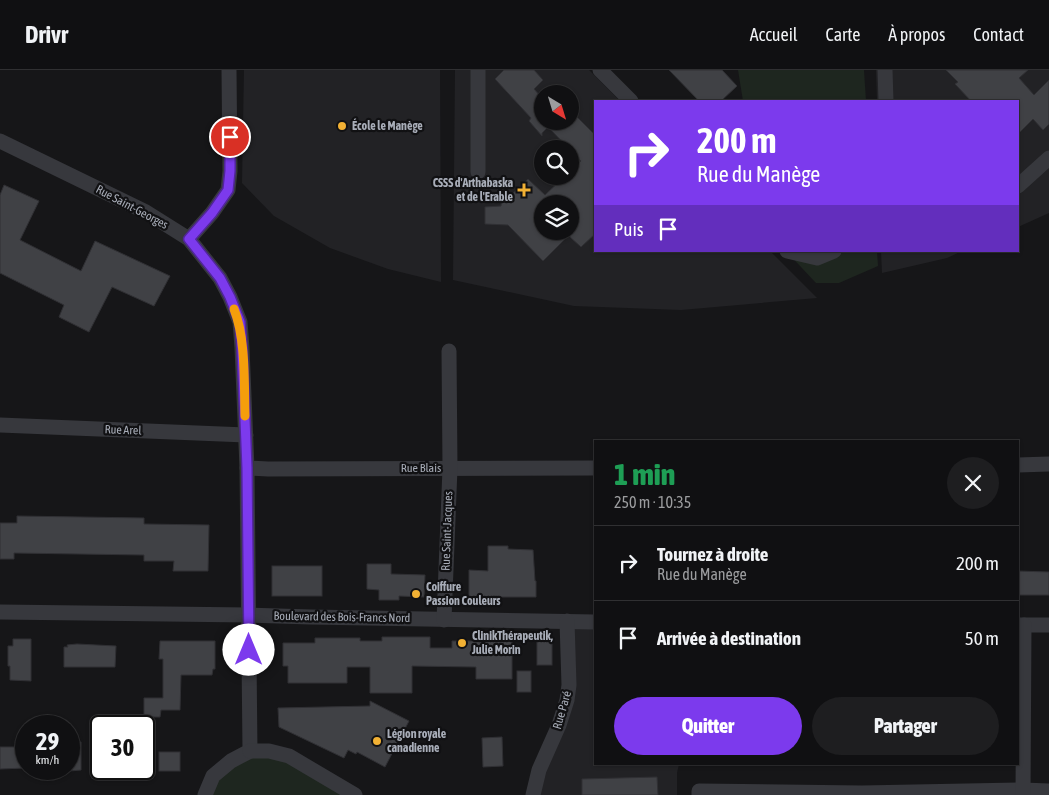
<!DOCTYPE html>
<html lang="fr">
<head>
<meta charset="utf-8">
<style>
	:root { --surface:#101012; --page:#1e1e20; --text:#f1f3f6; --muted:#9c9d9f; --line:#303032; --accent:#7c3aed }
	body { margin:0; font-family:"Asap Condensed",sans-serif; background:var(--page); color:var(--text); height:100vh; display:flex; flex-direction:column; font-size:19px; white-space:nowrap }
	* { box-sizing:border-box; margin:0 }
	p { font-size:16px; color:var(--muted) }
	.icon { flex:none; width:28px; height:28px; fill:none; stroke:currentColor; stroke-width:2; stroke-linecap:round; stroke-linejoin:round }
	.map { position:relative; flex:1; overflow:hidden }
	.sheet { position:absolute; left:594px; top:370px; width:425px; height:325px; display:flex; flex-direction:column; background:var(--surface); border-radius:0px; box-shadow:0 1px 4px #0004,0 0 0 1px var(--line) }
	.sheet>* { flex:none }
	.hud { position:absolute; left:594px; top:30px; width:425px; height:152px; border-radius:0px; box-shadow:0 1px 4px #0004,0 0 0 1px var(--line); background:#7c3aed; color:#fff; overflow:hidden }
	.needle { width:32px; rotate:142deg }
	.fabs { position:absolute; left:534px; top:15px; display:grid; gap:10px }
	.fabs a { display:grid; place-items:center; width:45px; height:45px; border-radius:50%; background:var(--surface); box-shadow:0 1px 4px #0004,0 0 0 1px var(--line); font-size:25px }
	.speed { position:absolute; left:15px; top:645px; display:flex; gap:10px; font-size:25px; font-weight:700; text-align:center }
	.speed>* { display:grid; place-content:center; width:65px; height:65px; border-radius:50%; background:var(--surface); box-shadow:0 1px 4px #0004,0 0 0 1px var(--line); line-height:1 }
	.speed small { font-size:12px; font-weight:400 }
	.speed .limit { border:2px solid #111; border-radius:8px; background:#fff; color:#111 }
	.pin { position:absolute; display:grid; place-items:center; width:42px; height:42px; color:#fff; margin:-21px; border:2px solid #fff; border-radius:50%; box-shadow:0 1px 5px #0007 }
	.me { position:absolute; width:55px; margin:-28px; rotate:0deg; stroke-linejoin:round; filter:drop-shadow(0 0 4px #0008) }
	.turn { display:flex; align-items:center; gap:18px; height:105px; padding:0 20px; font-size:22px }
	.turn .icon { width:65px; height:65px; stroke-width:2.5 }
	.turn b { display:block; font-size:35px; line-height:42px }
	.then { display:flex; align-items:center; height:48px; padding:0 20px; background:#0003; gap:10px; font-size:19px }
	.round { display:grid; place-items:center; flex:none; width:52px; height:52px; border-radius:26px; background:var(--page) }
	.summary { display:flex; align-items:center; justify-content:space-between; height:85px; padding:0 20px }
	h1 { font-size:30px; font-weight:800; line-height:38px; color:#1e9e55 }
	.cta { display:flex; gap:10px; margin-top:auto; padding:10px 20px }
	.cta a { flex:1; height:58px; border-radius:30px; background:var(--accent); color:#fff; font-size:20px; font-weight:800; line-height:58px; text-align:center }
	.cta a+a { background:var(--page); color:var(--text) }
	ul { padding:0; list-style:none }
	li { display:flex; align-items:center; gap:15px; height:75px; padding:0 20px; border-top:1px solid var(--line) }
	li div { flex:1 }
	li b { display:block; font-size:19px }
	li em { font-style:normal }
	header { display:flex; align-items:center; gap:30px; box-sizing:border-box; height:70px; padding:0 25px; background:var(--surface); border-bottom:1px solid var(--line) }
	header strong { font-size:24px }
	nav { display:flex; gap:28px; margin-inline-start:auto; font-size:18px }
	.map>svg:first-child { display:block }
</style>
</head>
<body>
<header>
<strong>Drivr</strong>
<nav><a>Accueil</a><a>Carte</a><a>À propos</a><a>Contact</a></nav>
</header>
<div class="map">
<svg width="1049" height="725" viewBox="0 0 1049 725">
	<rect width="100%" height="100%" fill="#161618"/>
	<g fill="#222225" fill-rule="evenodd">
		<polygon points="244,0 440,0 441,212 388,199 330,178 274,146 242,113"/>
		<path d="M455,0H589L620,31H595V181H770L817,228L681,240L574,236L453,210ZM542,24H570V51H542ZM542,79H570V106H542ZM542,134H570V161H542Z"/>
		<polygon points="876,0 1049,0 1049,143 1018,157 1018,31 877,31"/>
		<polygon points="881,181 962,181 947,188 882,203"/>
		<polygon points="567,551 595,552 595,694 679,694 677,703 677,725 533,725 559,655"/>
	</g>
	<g fill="#1e261f">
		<polygon points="738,0 864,0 866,31 743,31"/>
		<polygon points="786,181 877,181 878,196 839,213 816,213"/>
		<polygon points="269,681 355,725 205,725 231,691"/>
	</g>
	<g fill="#404145" stroke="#303034" fill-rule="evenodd">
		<path d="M504,0H534L543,10L534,19L542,28V51H570V40L595,65V164L581,177L570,167V164L543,191L508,155L485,154V137L501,136L502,125L509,127L528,109L545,125L565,106H570V102L581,91L548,57L542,63V66L529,51L531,48L495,9ZM542,134H570V161H542Z"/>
		<polygon points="669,0 722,0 737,16 721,31 699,31"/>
		<polygon points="946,0 1028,0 1019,8 1034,25 1049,10 1049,54 1043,60 1033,49 1018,64 1018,31 971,31 955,14 958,12"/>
		<polygon points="4,115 39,131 20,170 81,201 95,171 170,206 154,236 112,217 89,262 59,247 64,235 0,203 0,125"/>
		<polygon points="17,446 144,448 144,454 209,455 208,501 173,501 174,491 144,491 144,485 14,483 14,489 0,489 0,453 17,453"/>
		<polygon points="488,476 508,476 508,479 533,480 535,511 536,511 536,527 469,527 469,500 488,501"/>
		<polygon points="367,494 391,494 391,504 425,505 424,527 399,526 399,530 379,530 379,520 367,519"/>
		<rect x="272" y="496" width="50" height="30"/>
		<polygon points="1018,501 1049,502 1049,525 1018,525"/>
		<polygon points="382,567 430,567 430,578 452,578 452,571 491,571 491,569 512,569 512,609 476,609 476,597 412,596 412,623 370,623 370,597 347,597 347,613 288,613 288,596 283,596 283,573 315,573 315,568 360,568 360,571 382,571"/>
		<polygon points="13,569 31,569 31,611 10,610 10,596 8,596 8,576 13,576"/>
		<rect x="537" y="570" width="15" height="25"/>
		<polygon points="160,571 215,571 215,599 213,599 212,605 181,605 180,640 161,640 160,647 144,647 144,628 163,628 163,589 159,589"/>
		<polygon points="77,574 116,576 115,597 64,597 64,577 68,577 67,575"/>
		<rect x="517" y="601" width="14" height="21"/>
		<polygon points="370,631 409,651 385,697 357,682 356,684 348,680 344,688 279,657 278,638 370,636"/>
		<polygon points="502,667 503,696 483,697 482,668"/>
		<polygon points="69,672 81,672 81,700 69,701"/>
		<polygon points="0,677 26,677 26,698 0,699"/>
		<rect x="159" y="682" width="21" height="19"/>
		<polygon points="657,707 658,725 582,725 582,709"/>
	</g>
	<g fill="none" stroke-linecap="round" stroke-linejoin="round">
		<g stroke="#37383d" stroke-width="15">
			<polyline points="600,0 631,31"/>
			<polyline points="885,0 886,31"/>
			<polyline points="0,71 146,142 189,169 220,208 230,227 240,252 242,278 247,398 250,681 231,691 213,706 205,725"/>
			<polyline points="478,102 478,0"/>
			<polyline points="1018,116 1049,88"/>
			<polyline points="189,169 212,143 228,120 230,101 229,0"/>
			<polyline points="787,181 817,188 834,181"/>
			<polyline points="0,355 246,365"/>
			<polyline points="1018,395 1049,394"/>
			<polyline points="247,398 268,399 595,398"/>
			<polyline points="0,542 249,545 311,547 595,552"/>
			<polyline points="444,550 450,398 449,281"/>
			<polyline points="1018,555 1049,555"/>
			<polyline points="250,681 269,681 289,686 355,725"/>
			<polyline points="533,725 539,700 559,655 567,630 569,615 567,551"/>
			<polyline points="699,725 699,721 862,723 1023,720 1049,721"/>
			<polyline points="1023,725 1024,555"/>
		</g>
	</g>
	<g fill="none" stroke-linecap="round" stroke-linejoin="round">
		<g stroke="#51269a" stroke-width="12">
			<polyline id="route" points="230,67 230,101 228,120 212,143 189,169 220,208 230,227 240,252 242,278 247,398 249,580"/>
		</g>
		<use href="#route" stroke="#7c3aed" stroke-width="9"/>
		<path stroke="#f59e0b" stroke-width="9" d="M234,239C246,269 244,313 245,346"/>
	</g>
	<g fill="#f2b134" stroke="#111113" stroke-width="2">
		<circle cx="342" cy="56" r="5"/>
		<path d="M521.5 112.5h5v5h5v5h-5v5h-5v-5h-5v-5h5z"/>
		<circle cx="416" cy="524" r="5"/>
		<circle cx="462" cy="573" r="5"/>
		<circle cx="377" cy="671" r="5"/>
	</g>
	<g text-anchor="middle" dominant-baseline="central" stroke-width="4.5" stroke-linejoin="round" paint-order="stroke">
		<g font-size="12" font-weight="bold" fill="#a8adb8" stroke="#111113" text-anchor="start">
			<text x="352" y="56">École le Manège</text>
			<text x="513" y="113" text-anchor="end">CSSS d'Arthabaska<tspan x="513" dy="14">et de l'Erable</tspan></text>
			<text x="426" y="517">Coiffure<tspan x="426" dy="14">Passion Couleurs</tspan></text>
			<text x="472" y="566">ClinikThérapeutik,<tspan x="472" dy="14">Julie Morin</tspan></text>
			<text x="387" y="664">Légion royale<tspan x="387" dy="14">canadienne</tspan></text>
		</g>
		<g font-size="12" fill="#a8adb8" stroke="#111113">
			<text transform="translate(132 137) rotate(28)">Rue Saint-Georges</text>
			<text transform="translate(123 360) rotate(2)">Rue Arel</text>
			<text x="421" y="398">Rue Blais</text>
			<text transform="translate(447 461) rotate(-88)">Rue Saint-Jacques</text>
			<text transform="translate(342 547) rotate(1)">Boulevard des Bois-Francs Nord</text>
			<text transform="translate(562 640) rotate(-74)">Rue Paré</text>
		</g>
	</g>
</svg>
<div class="fabs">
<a><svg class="needle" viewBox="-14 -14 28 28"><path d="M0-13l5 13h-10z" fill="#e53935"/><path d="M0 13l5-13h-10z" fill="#9c9d9f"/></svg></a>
<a><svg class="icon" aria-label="search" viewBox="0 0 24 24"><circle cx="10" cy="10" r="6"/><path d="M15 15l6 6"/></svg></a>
<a><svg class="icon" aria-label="layers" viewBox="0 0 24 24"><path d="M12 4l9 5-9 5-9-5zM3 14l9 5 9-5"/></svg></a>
</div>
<div class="speed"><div>29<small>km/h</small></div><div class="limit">30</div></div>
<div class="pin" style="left:230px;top:67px;background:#d93025"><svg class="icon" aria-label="arrive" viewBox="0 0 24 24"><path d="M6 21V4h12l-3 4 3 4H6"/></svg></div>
<svg class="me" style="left:249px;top:580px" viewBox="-20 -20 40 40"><circle r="19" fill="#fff"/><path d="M0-13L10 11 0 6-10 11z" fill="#7c3aed"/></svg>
<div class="hud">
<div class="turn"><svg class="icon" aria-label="right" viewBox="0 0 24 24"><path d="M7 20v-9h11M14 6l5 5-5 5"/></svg><div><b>200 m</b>Rue du Manège</div></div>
<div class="then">Puis<svg class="icon" aria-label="arrive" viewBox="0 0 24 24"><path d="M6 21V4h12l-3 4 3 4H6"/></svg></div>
</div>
<section class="sheet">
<div class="summary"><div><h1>1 min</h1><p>250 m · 10:35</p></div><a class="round"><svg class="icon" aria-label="close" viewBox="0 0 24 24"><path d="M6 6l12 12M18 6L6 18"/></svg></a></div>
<ul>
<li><svg class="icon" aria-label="right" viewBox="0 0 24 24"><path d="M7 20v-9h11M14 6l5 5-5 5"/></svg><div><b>Tournez à droite</b><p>Rue du Manège</p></div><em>200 m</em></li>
<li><svg class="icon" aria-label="arrive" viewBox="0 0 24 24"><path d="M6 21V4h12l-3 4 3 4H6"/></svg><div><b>Arrivée à destination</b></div><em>50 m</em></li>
</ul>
<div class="cta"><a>Quitter</a><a>Partager</a></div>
</section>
</div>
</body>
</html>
